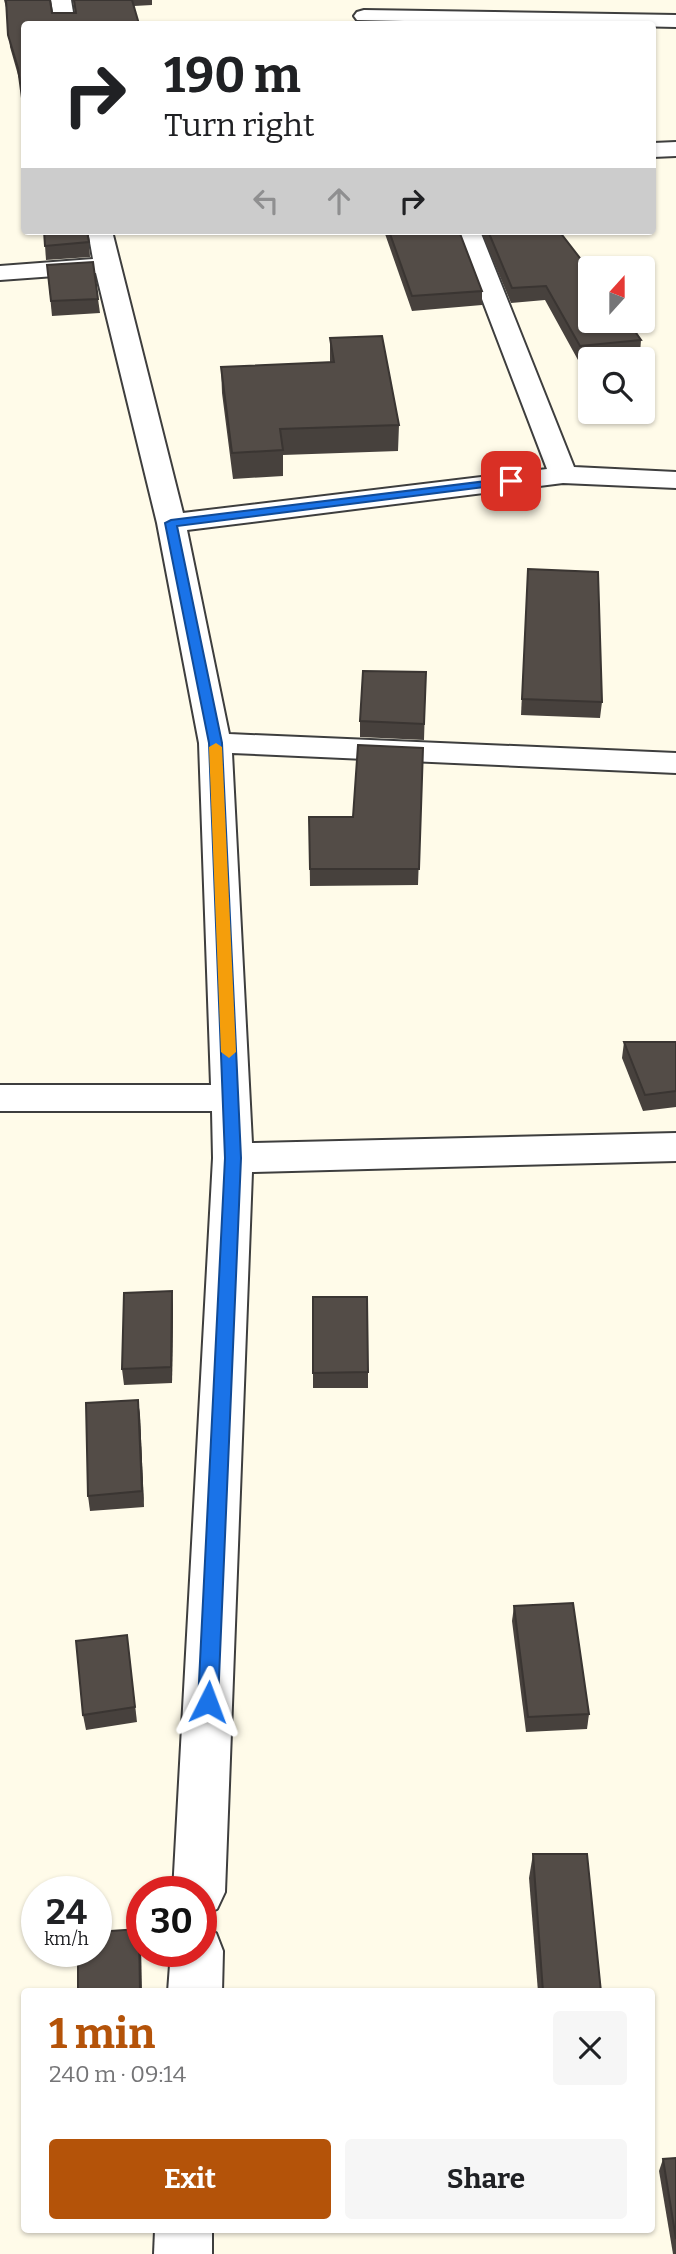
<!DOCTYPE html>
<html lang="en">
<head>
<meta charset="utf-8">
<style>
	:root { --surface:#fff; --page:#f6f6f6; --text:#202124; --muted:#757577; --accent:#b45309 }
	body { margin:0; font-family:Bitter,serif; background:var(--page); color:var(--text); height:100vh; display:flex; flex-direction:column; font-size:26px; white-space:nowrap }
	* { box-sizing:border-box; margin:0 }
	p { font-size:23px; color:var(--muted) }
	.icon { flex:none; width:38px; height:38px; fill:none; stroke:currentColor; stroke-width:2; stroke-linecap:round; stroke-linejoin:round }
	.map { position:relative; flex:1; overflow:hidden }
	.side { position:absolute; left:21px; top:1988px; width:634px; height:245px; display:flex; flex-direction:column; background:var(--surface); border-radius:7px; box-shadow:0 2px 5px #0004 }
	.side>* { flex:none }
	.guide { position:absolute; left:21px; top:21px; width:635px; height:214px; border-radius:7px; box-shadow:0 2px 5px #0004; background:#fff; color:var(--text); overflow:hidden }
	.needle { width:46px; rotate:21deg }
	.controls { position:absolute; left:578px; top:256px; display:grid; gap:14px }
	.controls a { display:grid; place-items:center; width:77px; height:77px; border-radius:7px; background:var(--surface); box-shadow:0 2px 5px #0004; font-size:35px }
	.speed { position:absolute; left:21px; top:1876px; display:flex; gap:14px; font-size:35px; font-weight:700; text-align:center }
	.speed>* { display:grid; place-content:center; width:91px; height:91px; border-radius:50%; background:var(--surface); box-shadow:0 2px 5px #0004; line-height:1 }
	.speed small { font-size:18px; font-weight:400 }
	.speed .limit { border:10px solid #d22; background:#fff; color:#111 }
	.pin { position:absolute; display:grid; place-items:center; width:60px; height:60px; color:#fff; margin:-30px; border-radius:14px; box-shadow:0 4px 10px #0006 }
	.me { position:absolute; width:77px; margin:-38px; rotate:3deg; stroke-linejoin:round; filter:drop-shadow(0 0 5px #0008) }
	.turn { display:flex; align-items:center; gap:24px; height:147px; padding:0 28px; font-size:32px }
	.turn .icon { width:91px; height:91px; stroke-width:2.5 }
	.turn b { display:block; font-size:49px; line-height:60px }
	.lanes { display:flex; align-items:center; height:66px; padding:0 28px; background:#0003; justify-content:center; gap:35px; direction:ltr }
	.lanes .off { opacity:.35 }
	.round { display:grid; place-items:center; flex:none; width:74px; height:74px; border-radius:7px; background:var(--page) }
	.summary { display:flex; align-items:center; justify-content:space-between; height:119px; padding:0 28px }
	h1 { font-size:42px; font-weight:700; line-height:52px; color:var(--accent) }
	.action { display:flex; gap:14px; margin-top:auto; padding:14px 28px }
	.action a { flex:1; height:80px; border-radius:7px; background:var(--accent); color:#fff; font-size:28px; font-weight:700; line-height:80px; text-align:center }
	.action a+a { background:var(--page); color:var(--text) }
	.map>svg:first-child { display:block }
</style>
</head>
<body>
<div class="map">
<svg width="676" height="2254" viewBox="0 0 676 2254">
	<rect width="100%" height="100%" fill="#fffbe9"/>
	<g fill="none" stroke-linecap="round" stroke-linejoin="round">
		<g stroke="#3e3e3e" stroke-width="4">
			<g id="minor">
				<polygon points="51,0 71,0 75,24 55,24"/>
				<polygon points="364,10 676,15 676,27 357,20 354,16 357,12"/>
				<polygon points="676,142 676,156 653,157 653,143"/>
				<polygon points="88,231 112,231 183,513 547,469 456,231 480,231 574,467 676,472 676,488 563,483 187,530 229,734 676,753 676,773 232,753 252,1143 676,1133 676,1161 252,1172 225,1892 217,1909 201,1916 201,1892 173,1892 213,1158 212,1111 0,1111 0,1085 211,1085 199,743 157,523 96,273 0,280 0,266 93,259"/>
				<polygon points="201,1927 216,1933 223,1951 222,1992 168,1992 171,1951 201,1951"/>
				<polygon points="155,2230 212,2230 212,2254 154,2254"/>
			</g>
		</g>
		<use href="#minor" fill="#fff" fill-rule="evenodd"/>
	</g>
	<g fill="#47413d">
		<polygon points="4,0 50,0 52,13 75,13 73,0 152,0 152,5 134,6 24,24 20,82 10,47 7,11"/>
		<polygon points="44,231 89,242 90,257 46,260"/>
		<polygon points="384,231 459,231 482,291 482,305 412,311"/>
		<polygon points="481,231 559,231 641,340 640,354 578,360 545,300 511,303"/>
		<polygon points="47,265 98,299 100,313 52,316"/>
		<polygon points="330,338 399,425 398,451 283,455 283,476 233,479 222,393 221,367 330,363"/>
		<polygon points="528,569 602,702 600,718 521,715"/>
		<polygon points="426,672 424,740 360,737 360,721"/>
		<polygon points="423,748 418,885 310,886 309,817 353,817"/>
		<polygon points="624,1042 676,1042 676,1107 643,1111 622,1058"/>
		<polygon points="172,1291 173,1307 172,1383 124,1385 122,1369"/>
		<polygon points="313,1297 368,1372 368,1388 313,1388"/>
		<polygon points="138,1400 140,1416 144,1507 90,1511 88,1496"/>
		<polygon points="514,1606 589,1714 587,1729 526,1732 512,1621"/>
		<polygon points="127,1635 137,1722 86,1730 83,1715"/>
		<polygon points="533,1854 601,1992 538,1992 529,1878"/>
		<polygon points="676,2158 676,2254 673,2254 659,2171 663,2159"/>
	</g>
	<g fill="#3a3532">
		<polygon points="172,1291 173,1307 172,1383 171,1367"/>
		<polygon points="138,1400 140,1416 144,1507 142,1491"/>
		<polygon points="139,1929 141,1943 142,1992 140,1992"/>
	</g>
	<g fill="#534c47" stroke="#3a3532" stroke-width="2">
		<polygon points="6,0 50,0 52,13 76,13 74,0 132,0 139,24 24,24 24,113 18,68 8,35"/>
		<polygon points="44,231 87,231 89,242 45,246"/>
		<polygon points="389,231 459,231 482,291 412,296"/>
		<polygon points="488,231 559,231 590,271 590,320 627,320 641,340 580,346 546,286 512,288"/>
		<polygon points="93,262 98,299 51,301 47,265"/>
		<polygon points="382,336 399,425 280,429 283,450 232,453 221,367 334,362 330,338"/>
		<polygon points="528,569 598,572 602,702 522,699"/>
		<polygon points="363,671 426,672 424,724 360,721"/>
		<polygon points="358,745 423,748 419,869 310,869 309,817 353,817"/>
		<polygon points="624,1042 676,1042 676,1091 645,1095"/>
		<polygon points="172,1291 171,1367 122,1369 124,1293"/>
		<polygon points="313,1297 367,1297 368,1372 313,1373"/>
		<polygon points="138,1400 142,1491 88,1496 86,1403"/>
		<polygon points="573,1603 589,1714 528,1717 514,1606"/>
		<polygon points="127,1635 135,1707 83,1715 76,1641"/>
		<polygon points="533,1854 587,1854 601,1992 543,1992"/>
		<polygon points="139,1929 140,1992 78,1992 78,1951 96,1951 96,1932"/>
		<polygon points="676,2158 676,2239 663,2159"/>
	</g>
	<polygon fill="#1a73e8" stroke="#114b97" stroke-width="2" points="511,478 515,479 515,483 177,526 222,743 241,1158 218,1702 215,1708 208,1711 201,1708 198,1702 225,1158 209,743 165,523 171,520"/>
	<polygon fill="#f59e0b" points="216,743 222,747 236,1052 229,1058 221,1052 209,747"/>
</svg>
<div class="controls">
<a><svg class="needle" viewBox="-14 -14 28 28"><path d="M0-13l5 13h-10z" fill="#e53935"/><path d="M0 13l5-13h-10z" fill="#757577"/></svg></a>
<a><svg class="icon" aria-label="search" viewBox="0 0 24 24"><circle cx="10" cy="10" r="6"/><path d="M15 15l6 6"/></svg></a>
</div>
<div class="speed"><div>24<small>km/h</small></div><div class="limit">30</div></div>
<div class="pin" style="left:511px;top:481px;background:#d93025"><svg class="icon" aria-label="arrive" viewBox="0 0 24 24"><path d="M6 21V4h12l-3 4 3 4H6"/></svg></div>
<svg class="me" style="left:208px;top:1702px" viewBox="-20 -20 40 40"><path d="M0-17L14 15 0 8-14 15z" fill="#1a73e8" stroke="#fff" stroke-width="4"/></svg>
<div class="guide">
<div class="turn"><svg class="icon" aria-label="right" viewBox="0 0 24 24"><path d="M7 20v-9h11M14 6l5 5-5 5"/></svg><div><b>190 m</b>Turn right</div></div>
<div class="lanes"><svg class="icon off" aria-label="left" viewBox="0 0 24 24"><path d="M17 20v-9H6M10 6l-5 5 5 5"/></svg><svg class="icon off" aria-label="ahead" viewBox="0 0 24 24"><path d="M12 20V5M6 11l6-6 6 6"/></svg><svg class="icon" aria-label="right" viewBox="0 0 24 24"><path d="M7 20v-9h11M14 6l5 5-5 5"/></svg></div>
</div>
<section class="side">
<div class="summary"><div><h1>1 min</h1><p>240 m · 09:14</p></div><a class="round"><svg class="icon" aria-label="close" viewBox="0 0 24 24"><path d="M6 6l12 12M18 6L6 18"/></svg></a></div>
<div class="action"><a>Exit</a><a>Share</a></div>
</section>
</div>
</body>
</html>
